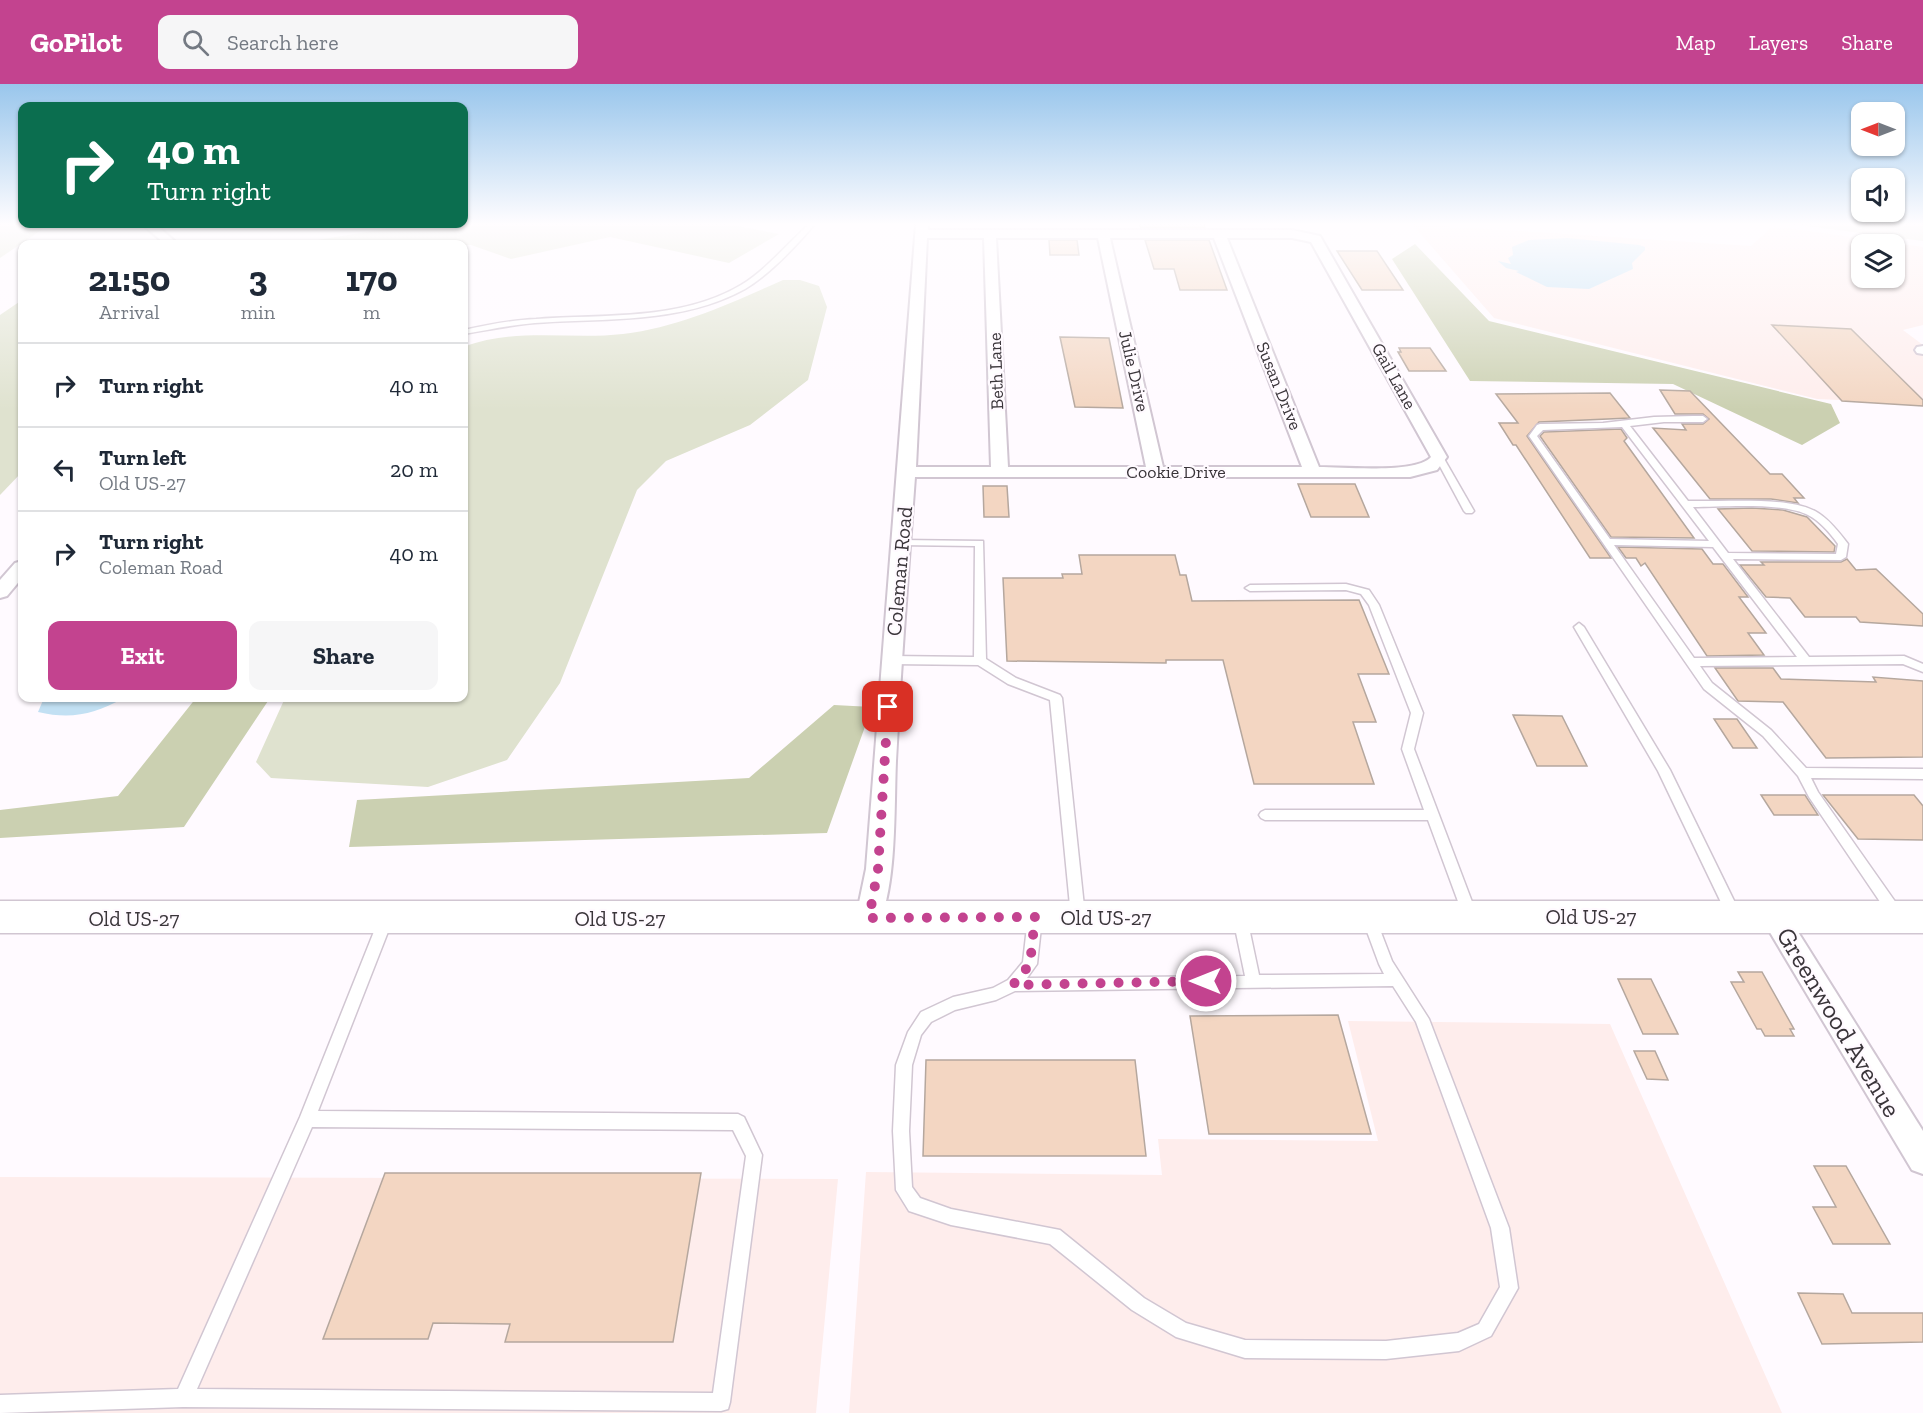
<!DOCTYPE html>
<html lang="en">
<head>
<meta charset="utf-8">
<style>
	:root { --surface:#fff; --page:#f6f6f7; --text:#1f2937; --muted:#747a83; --line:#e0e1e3; --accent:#c3438f }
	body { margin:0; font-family:"Zilla Slab",serif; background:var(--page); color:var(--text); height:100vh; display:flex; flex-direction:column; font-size:22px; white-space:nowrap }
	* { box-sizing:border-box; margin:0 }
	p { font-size:20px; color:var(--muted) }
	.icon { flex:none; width:33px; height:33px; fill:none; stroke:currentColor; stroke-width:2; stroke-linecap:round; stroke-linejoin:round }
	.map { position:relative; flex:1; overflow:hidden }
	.sheet { position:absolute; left:18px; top:156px; width:450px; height:462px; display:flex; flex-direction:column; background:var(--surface); border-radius:12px; box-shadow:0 2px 4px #0004 }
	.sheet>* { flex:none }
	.banner { position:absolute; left:18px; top:18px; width:450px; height:126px; border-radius:12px; box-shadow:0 2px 4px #0004; background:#0b6e4f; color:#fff; overflow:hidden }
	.needle { width:39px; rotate:270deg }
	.tools { position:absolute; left:1851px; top:18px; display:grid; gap:12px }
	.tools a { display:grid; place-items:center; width:54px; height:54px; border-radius:12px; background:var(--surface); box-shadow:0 2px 4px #0004; font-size:30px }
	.pin { position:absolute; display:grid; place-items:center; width:51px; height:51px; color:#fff; margin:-26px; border-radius:12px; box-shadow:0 3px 9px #0006 }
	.me { position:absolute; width:66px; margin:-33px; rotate:270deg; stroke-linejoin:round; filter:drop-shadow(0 0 4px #0008) }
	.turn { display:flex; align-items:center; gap:21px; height:126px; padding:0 30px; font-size:27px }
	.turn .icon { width:78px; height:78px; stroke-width:2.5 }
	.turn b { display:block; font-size:42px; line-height:51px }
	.eta { display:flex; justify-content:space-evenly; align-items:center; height:102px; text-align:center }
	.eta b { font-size:36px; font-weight:700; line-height:42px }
	.button { display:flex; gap:12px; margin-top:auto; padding:12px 30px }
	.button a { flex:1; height:69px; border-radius:12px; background:var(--accent); color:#fff; font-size:24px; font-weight:700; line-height:69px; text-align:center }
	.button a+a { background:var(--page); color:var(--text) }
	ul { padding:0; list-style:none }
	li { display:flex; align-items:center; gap:18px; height:84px; padding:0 30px; border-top:2px solid var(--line) }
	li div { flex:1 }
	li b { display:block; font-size:22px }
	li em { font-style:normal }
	header { display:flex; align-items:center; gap:36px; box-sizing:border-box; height:84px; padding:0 30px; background:var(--accent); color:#fff }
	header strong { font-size:28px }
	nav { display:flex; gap:33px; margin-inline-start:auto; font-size:21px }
	.search { width:420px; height:54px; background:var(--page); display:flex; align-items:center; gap:15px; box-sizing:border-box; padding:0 21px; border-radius:12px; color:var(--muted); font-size:22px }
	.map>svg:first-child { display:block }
</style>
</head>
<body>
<header>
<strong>GoPilot</strong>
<div class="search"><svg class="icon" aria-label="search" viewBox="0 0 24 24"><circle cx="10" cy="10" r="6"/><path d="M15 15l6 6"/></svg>Search here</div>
<nav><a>Map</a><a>Layers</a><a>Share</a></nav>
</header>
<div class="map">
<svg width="1923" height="1329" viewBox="0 0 1923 1329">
	<rect width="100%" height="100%" fill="#fffaff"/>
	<g fill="#feedec" fill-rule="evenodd">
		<path d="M1412,140L1751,162L1773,142L1923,163V241L1903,246L1923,261V320L1817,315L1494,234ZM1862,160H1894V194H1862Z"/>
		<polygon points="1348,937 1610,940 1782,1329 849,1329 866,1088 1162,1091 1158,1055 1378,1057"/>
		<polygon points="0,1093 838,1095 816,1329 0,1329"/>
	</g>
	<g fill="#dfe2cf">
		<polygon points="0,140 50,140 0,174"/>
		<polygon points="416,140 727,140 779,150 729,179 610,153 511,175 471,161 303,160 305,158"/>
		<polygon points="1791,140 1923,140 1923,157"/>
		<path d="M783,196H800L819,202L827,223L808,296L750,341L666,377L637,406L560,599L507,676L428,703L271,694L256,678L285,614H464V263C514,243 571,256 623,250C680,243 731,219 783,196Z"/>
		<polygon points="22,216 22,388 0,411 0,231"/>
	</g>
	<g fill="#cbd0b1">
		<polygon points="1415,160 1489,237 1831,320 1840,339 1802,361 1673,300 1470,297 1392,175"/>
		<polygon points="196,614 270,614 184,743 0,754 0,726 118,712"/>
		<polygon points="834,621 872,623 827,749 349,763 357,716 749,694"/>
	</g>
	<g fill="#c2e0f3">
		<polygon points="1567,154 1639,161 1645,163 1645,166 1632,179 1633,185 1589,205 1547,203 1516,188 1519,187 1506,184 1498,177 1511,180 1508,174 1513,171 1512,163 1529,156"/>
		<path d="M44,614H124C94,630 72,636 38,628Z"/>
	</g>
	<g fill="#f3d6c2" stroke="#b5a79e" stroke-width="1.5">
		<polygon points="1139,140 1204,140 1205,144 1141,144"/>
		<polygon points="1049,156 1077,156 1079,171 1050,171"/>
		<polygon points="1145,156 1209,156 1227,206 1180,206 1174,185 1154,185"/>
		<polygon points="1337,167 1377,167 1403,206 1362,206"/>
		<polygon points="1772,241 1851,245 1923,316 1923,322 1842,317"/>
		<polygon points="1060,253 1109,254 1123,324 1075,323"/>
		<polygon points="1399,264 1430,264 1446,287 1409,287 1398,268 1401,268"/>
		<polygon points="1660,306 1690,307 1770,390 1782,390 1804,414 1794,414 1798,419 1771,415 1710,415 1653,344 1686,346 1682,340 1703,340 1709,335 1703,330 1675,330"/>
		<polygon points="1610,309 1630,334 1539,338 1527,352 1611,474 1590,474 1516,361 1513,361 1499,339 1518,339 1496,310"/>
		<polygon points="1621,345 1627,354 1624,357 1694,454 1611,453 1540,352 1544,348"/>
		<polygon points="1298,400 1355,400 1369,433 1311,433"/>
		<polygon points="983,402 1007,402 1009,433 984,433"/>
		<polygon points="1752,424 1783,426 1807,433 1835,462 1834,468 1752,467 1718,425"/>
		<polygon points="1618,463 1702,465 1713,480 1723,480 1748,513 1739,513 1766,549 1748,549 1764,571 1707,572 1645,479 1641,482 1636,474 1626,474"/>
		<polygon points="1079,471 1175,471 1180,491 1186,491 1192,517 1359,516 1389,590 1358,590 1376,638 1353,638 1374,700 1254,700 1223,576 1166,576 1166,579 1007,577 1003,494 1063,494 1062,490 1082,490"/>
		<polygon points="1847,475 1856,486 1876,485 1923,530 1923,542 1860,538 1856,533 1805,533 1790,514 1766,513 1740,481 1764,481 1761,478 1841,478"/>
		<polygon points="1715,584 1773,584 1781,595 1876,598 1873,593 1923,597 1923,673 1826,674 1783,618 1738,617"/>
		<polygon points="1513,631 1562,632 1587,682 1537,682"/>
		<polygon points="1714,635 1737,635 1757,664 1733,664"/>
		<polygon points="1761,711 1805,711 1818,731 1774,731"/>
		<polygon points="1823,711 1914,711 1923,722 1923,756 1858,755"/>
		<polygon points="1738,888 1762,888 1794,945 1790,945 1794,952 1765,952 1761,945 1757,945 1731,898 1744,898"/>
		<polygon points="1618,895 1651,895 1678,950 1643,950"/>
		<polygon points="1338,931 1371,1050 1209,1050 1190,932"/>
		<polygon points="1634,967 1655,967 1668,996 1647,995"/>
		<polygon points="926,976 1135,976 1146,1072 923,1072"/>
		<polygon points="1814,1082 1846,1082 1890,1160 1833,1160 1813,1123 1836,1123"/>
		<polygon points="385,1089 701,1089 673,1258 505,1258 510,1240 433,1239 428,1255 323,1255"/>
		<polygon points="1798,1209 1843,1210 1852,1229 1923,1229 1923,1258 1822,1260"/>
	</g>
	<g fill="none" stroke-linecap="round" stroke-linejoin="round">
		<g stroke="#d1c6d2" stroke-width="3">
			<g id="service">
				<path d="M809,140H815C797,161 769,191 745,205C682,240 605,234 535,239C511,241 488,246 464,250V246C487,241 511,236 536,235C603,230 681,237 741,201C767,185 787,160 809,140Z"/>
				<path d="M1693,332H1703L1707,335L1703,338H1664L1630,342L1688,417C1722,418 1785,412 1815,427C1828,434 1839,448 1848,460L1846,473L1841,476L1733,475L1809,573L1904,572L1923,580V588L1903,580L1700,582L1712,599L1771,646L1806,684L1923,685V695L1811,694L1818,708L1901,826L1903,830L1901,834L1896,836L1891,834L1809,713L1798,692L1763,652L1704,605L1529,352L1537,341L1540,340L1603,339L1654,333ZM1622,343L1709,457L1610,455L1537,352L1543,346ZM1693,423C1722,423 1783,418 1808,431C1820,437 1830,449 1838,460L1836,470L1728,469ZM1614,461L1713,463L1797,573L1694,574Z"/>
				<polygon points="1439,370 1443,373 1474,427 1472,429 1466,429 1464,427 1435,373"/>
				<polygon points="901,456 983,457 986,575 1016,594 1060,611 1062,614 1085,832 1083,836 1078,838 1073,836 1071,832 1050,616 1008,600 978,581 891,580 885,576 891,572 974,573 975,462 898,461 898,457"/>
				<polygon points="1346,500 1369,506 1379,521 1423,629 1414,665 1477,831 1475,835 1470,837 1465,835 1463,831 1428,736 1265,736 1261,734 1259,731 1261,728 1265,726 1424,726 1402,665 1411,629 1369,521 1361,510 1346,506 1250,507 1245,504 1250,501"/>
				<polygon points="1579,539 1584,543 1670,686 1741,831 1739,835 1734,837 1729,835 1658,687 1574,543"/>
				<path d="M1035,828L1040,830L1042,834L1037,880L1027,894L1245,892L1233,834L1235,830L1240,828L1245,830L1247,834L1259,891L1384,890L1379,880L1362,834L1364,830L1369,828L1374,830L1392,877L1429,935L1509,1144L1518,1204L1491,1252L1459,1267L1386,1275L1245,1274L1176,1253L1132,1226L1050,1160L951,1141L909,1127L896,1106L893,1047L896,981L908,948L921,928L953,913L993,904L1008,896L1023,878L1028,834L1030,830ZM1393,902L1416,938L1491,1144L1500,1203L1479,1240L1458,1249L1386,1257L1245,1256L1186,1239L1144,1214L1060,1146L951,1125L920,1114L912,1103L909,1047L912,981L921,951L931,938L955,926L996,916L1015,907Z"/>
				<path d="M386,829L391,831L393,835L318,1027L738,1030L744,1033L762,1071L730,1318L728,1325L721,1327L183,1323L0,1329V1311L178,1305L300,1033L379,835L381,831ZM312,1043L733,1046L746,1072L713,1309L197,1305Z"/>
			</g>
		</g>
		<g stroke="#d1c6d2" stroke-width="4">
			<g id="minor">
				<polygon points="142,140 155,140 178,160 165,160"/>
				<path d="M916,140H928V146H1292L1320,152L1447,373L1437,386L1410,393H915C908,488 901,582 896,677C894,722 897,802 878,841L869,844L860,841L856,833L866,785ZM927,154H984L991,383H916ZM996,154H1098L1146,383H1008ZM1110,154H1214L1302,383H1163ZM1227,154H1292L1311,158L1431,373C1416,390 1343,383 1319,383Z"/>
				<polygon points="1923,262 1923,270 1917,269 1915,266 1917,263"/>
				<polygon points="22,477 22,494 7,512 0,514 0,496 15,479"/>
				<polygon points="1774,821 1783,824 1923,1047 1923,1090 1912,1086 1765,840 1761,832 1765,824"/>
			</g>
		</g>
		<g stroke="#d1c6d2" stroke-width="3">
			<rect id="secondary" x="0" y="817" width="1923" height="32"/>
		</g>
		<use href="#service" fill="#fff" fill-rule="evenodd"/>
		<use href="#minor" fill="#fff" fill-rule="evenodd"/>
		<use href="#secondary" fill="#fff" fill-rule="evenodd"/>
	</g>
	<linearGradient id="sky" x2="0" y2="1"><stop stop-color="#99c6ec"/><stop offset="0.43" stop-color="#fffdff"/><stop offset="1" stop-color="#fffdff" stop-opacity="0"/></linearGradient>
	<rect width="1923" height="326" fill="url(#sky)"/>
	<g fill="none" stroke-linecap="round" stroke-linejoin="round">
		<polyline stroke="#c3438f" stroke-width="10" stroke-dasharray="0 18" points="888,623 878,785 869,834 1035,833 1030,880 1013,901 1206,897"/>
	</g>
	<g text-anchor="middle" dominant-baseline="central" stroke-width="4.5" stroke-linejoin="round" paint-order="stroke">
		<g font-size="18" fill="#3a353a" stroke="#fffaff">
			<text transform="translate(996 287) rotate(-92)">Beth Lane</text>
			<text transform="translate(1134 287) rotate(77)">Julie Drive</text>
			<text transform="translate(1394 292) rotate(61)">Gail Lane</text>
			<text transform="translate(1279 302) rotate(68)">Susan Drive</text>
			<text x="1176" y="388">Cookie Drive</text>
		</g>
		<g font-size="21" fill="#3a353a" stroke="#fffaff">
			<text transform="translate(899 487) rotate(-85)">Coleman Road</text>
			<text x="1591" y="832">Old US-27</text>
			<text x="1106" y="833">Old US-27</text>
			<text x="134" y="834">Old US-27</text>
			<text x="620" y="834">Old US-27</text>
		</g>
		<g font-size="26" fill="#3a353a" stroke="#fffaff">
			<text transform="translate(1839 938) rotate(59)">Greenwood Avenue</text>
		</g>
	</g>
</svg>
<div class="tools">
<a><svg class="needle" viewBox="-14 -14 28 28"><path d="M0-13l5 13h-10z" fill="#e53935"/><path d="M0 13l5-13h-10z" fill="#747a83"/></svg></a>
<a><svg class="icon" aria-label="sound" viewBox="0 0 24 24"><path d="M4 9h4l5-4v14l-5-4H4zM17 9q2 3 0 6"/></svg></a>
<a><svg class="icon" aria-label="layers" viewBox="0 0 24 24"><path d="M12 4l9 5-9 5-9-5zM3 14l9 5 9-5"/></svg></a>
</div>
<div class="pin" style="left:888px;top:623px;background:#d93025"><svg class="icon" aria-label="arrive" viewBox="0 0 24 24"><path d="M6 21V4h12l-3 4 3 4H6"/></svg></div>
<svg class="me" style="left:1206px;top:897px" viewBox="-20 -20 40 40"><circle r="17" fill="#c3438f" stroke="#fff" stroke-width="3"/><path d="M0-11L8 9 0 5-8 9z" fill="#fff"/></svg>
<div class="banner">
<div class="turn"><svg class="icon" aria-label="right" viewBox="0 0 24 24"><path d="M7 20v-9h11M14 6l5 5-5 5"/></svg><div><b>40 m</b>Turn right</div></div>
</div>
<section class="sheet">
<div class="eta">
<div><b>21:50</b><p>Arrival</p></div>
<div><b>3</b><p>min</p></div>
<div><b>170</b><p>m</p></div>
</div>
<ul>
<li><svg class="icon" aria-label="right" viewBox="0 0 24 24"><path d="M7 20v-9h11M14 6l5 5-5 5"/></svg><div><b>Turn right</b></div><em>40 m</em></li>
<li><svg class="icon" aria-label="left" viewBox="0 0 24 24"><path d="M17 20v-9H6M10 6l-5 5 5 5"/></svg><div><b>Turn left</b><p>Old US-27</p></div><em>20 m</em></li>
<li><svg class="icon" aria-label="right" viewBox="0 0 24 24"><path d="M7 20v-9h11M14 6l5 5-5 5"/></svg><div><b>Turn right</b><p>Coleman Road</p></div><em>40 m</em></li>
</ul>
<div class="button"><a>Exit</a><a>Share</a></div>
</section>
</div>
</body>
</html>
